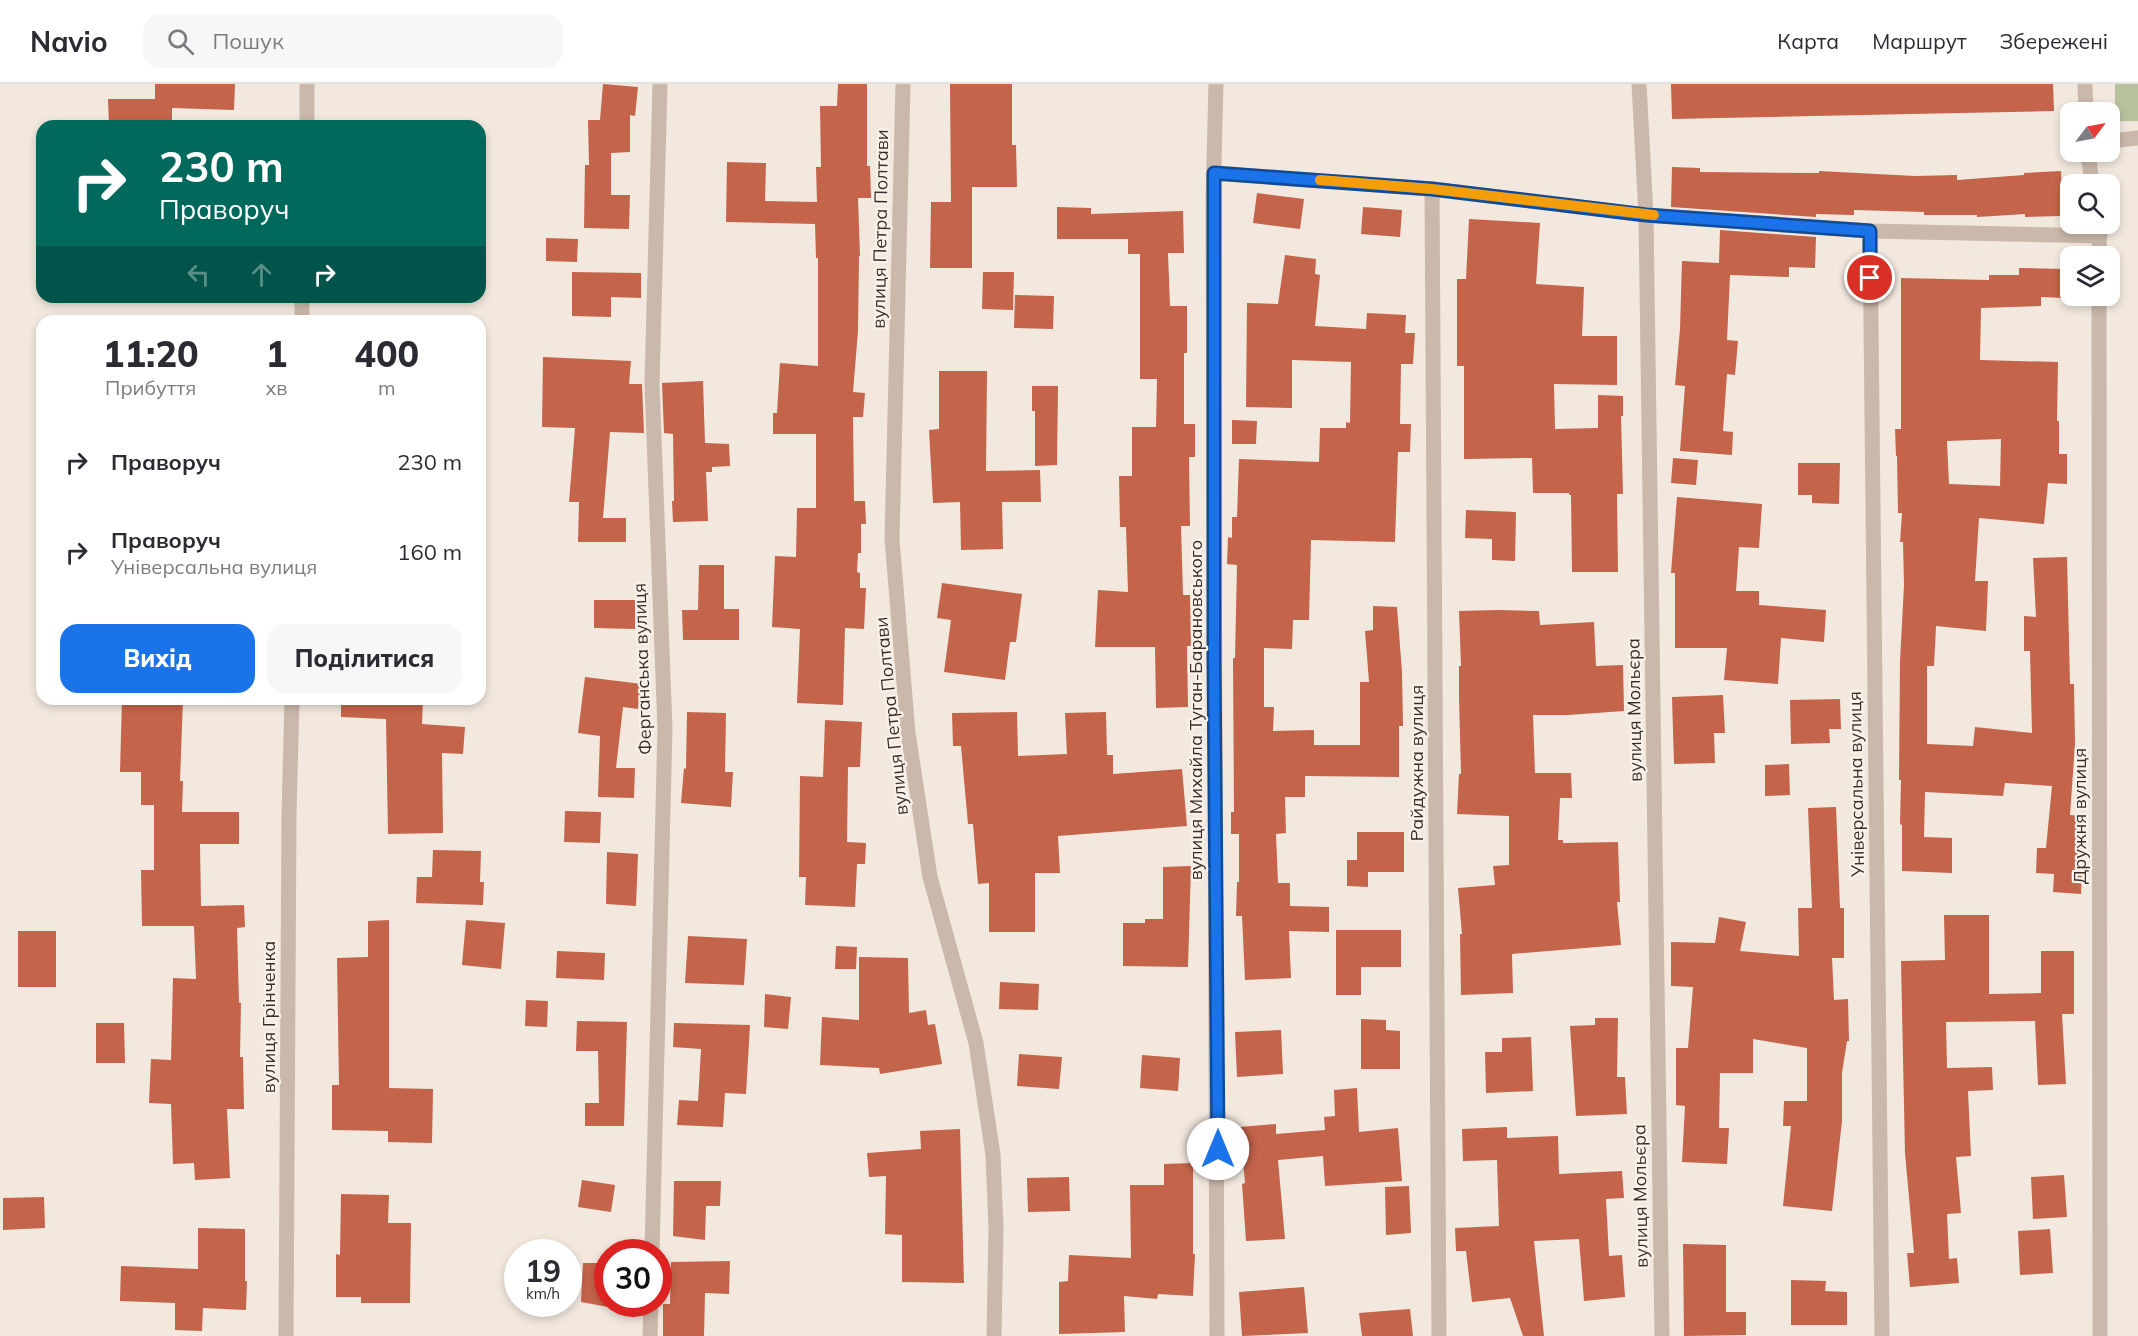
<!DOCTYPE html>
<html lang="uk">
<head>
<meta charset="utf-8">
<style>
	:root { --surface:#fff; --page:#f7f7f7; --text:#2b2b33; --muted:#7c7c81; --line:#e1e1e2; --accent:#1a73e8 }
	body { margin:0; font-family:Mulish,sans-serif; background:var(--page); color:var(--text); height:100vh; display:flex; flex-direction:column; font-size:22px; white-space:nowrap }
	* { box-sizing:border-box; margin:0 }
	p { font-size:20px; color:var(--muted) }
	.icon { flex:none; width:33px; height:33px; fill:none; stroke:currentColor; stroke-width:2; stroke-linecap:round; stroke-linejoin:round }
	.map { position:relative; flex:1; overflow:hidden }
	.details { position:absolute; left:36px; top:231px; width:450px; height:390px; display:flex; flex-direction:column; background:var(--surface); border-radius:18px; box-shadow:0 3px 9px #0003 }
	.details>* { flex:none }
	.guide { position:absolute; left:36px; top:36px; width:450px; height:183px; border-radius:18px; box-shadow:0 3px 9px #0003; background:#00695c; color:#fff; overflow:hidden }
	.needle { width:39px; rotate:58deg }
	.fabs { position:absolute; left:2060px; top:18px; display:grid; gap:12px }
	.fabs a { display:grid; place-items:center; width:60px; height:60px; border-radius:12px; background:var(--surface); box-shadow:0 3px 9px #0003; font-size:30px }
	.speed { position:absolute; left:504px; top:1155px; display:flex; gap:12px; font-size:30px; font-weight:700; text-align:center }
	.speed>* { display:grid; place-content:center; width:78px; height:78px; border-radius:50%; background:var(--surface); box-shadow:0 3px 9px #0003; line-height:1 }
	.speed small { font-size:15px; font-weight:400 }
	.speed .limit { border:9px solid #d22; background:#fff; color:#111 }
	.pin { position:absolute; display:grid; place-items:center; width:51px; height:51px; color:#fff; margin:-26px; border:3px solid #fff; border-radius:50%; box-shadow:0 2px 6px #0007 }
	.me { position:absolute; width:66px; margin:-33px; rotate:0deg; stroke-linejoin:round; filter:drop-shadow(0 0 4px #0008) }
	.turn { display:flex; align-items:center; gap:21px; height:126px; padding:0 24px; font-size:27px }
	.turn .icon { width:78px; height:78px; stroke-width:2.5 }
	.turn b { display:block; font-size:42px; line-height:51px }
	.lanes { display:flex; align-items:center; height:57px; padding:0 24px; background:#0003; justify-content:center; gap:30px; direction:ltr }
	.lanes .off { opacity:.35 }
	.eta { display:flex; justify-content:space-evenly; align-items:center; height:102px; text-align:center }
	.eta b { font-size:36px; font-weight:800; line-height:42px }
	.cta { display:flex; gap:12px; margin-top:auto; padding:12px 24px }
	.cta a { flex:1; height:69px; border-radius:18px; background:var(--accent); color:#fff; font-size:24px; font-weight:800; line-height:69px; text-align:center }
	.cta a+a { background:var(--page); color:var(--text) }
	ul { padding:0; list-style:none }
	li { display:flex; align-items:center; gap:18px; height:90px; padding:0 24px }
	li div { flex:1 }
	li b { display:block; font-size:22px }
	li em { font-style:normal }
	header { display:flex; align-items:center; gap:36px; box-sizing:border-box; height:84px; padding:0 30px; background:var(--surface); border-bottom:2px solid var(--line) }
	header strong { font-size:28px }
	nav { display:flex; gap:33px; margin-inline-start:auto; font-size:21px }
	.search { width:420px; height:54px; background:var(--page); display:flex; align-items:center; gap:15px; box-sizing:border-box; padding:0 21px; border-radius:18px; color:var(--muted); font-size:22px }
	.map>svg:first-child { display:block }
</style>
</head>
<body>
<header>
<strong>Navio</strong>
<div class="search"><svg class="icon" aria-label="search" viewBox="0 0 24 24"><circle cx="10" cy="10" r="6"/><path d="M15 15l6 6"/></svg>Пошук</div>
<nav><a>Карта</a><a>Маршрут</a><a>Збережені</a></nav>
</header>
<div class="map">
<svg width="2138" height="1252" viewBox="0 0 2138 1252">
	<rect width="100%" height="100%" fill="#f2e8de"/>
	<rect fill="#b7c19e" x="2115" y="0" width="23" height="37"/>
	<g fill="#c4644a" fill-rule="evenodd">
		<polygon points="155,0 235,0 234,26 172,24 172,42 109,42 108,15 155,15"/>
		<polygon points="603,0 638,3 635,32 630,31 630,68 611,69 611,111 630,111 629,145 584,144 585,81 589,81 588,36 600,36"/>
		<polygon points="838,0 867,0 867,82 870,82 871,114 858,114 860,172 859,172 858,247 853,308 865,309 863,333 853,333 854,417 865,417 866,440 861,440 861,469 858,469 857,488 860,489 860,504 866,504 864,545 845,544 843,621 797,619 800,545 772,543 775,472 796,473 797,424 816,424 816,350 773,350 773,329 777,329 780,279 818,282 818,174 816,174 815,140 726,138 727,78 766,79 765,117 817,118 816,83 821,83 820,22 837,22"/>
		<polygon points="950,0 1012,0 1012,61 1016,61 1017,103 972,103 972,184 930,184 931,118 951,118"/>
		<polygon points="1671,0 2053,0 2054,27 1672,35"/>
		<polygon points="1672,83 1700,84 1700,88 1819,89 1819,87 1915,92 1957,91 1957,96 2024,91 2024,89 2061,87 2063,132 2025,133 2025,130 1977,133 1977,131 1924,131 1924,128 1854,126 1854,131 1816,130 1816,133 1671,123"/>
		<polygon points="1257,109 1304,115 1300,145 1253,139"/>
		<polygon points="1057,123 1091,124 1091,130 1183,127 1184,169 1168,169 1170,222 1187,222 1187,269 1184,269 1184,340 1195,340 1195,373 1189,373 1190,442 1181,442 1183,511 1190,511 1191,562 1187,562 1188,623 1156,624 1155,563 1095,563 1098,506 1128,508 1126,443 1120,443 1119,392 1132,392 1132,343 1156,343 1157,295 1140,295 1140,170 1128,170 1128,155 1057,155"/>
		<polygon points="1363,123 1402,126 1400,153 1361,150"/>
		<polygon points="1469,135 1540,139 1536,200 1584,203 1582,252 1617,252 1617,301 1554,300 1555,345 1598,344 1598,311 1623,312 1623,332 1621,332 1623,410 1617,410 1618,488 1572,488 1571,411 1569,411 1569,409 1533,409 1532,374 1464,375 1464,282 1457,282 1457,195 1466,195"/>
		<polygon points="1720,146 1816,153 1815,184 1789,183 1789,193 1730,191 1727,256 1738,257 1735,291 1727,290 1723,347 1733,348 1732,371 1680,367 1685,302 1675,301 1680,245 1682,177 1719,179"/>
		<polygon points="546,154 578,155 577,178 546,177"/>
		<polygon points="1285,171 1316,175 1315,190 1320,191 1315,242 1366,245 1367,229 1406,231 1405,249 1415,249 1413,280 1401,280 1400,340 1411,340 1410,368 1398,368 1395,458 1311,456 1309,536 1293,536 1292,565 1264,564 1264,623 1274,623 1273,647 1314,646 1314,661 1360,661 1360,598 1369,598 1365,547 1373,546 1373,522 1397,523 1402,588 1403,642 1399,642 1399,693 1305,692 1305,713 1285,713 1286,749 1276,750 1278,799 1290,799 1290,822 1329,823 1329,848 1289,847 1291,894 1245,896 1242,832 1236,832 1237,798 1239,798 1239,750 1231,750 1231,728 1234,728 1233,574 1235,574 1237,481 1227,480 1228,453 1232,454 1232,433 1237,433 1239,375 1319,378 1320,344 1346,344 1346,338 1350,339 1351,278 1292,276 1292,324 1246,323 1247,219 1278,220"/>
		<path d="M2019,184L2064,185L2063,214L2041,213V222L1981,224L1980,276L2058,278L2057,337H2059V370H2067V400L2048,399L2044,440L1979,434L1975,497H1988L1986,547L1936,542L1934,582H1927V660L1973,662L1975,643L2032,649L2030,567H2024V532L2036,533L2033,474L2067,473L2070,600H2074L2075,660L2070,731L2084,732L2079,788H2082L2081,810L2053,808L2054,790L2036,789L2037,764H2046L2052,702L2005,699L2003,712L1925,708L1924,753L1952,754V789L1902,787V741L1900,740L1901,696H1899L1900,577L1904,501L1903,458H1900L1902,429H1898L1897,372H1896L1895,345H1901V194L1989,196V191H2019ZM2001,355L2000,402L1949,400L1947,357Z"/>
		<polygon points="572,188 641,189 641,214 611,213 611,233 572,232"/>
		<polygon points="983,188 1014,188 1013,226 982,225"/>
		<polygon points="1015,211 1054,212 1053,245 1014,244"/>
		<polygon points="543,273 631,277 629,300 642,300 644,349 610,348 603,434 626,434 626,458 578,458 579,418 569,418 575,344 542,343"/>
		<polygon points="939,287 987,287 986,387 1040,386 1041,418 1002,418 1003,465 961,466 960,418 933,419 929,346 939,345"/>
		<polygon points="703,297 705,359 729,360 730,382 712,383 712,388 706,388 708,437 673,438 672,417 674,417 673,350 664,349 662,299"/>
		<polygon points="1032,302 1058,302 1057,381 1035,382 1035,327 1032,327"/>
		<polygon points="1232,336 1257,337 1256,360 1232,360"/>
		<polygon points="1673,374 1698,376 1696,401 1671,399"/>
		<polygon points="1798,379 1840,379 1839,420 1812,419 1812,411 1798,411"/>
		<polygon points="1677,413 1762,420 1759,464 1739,463 1736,507 1759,507 1759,521 1826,526 1824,558 1781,554 1778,600 1724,596 1727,564 1675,564 1675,489 1671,489"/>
		<polygon points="1466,426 1516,428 1515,477 1492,476 1492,455 1465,454"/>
		<polygon points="699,481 724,481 724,525 739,525 739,556 683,556 682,526 698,526"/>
		<polygon points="942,499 1022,510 1016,558 1010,558 1005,596 944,588 951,536 937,534"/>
		<polygon points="594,516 635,516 635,545 594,544"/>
		<polygon points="1498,526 1539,527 1540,541 1594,538 1596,582 1623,581 1624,627 1568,631 1533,631 1535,689 1571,689 1572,714 1560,714 1558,756 1563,756 1563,759 1618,758 1620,818 1617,818 1621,861 1512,870 1513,909 1461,911 1460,850 1462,850 1458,804 1495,801 1493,782 1509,781 1509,732 1457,730 1459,690 1461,690 1459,613 1459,582 1461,582 1459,527"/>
		<polygon points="585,593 642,600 638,625 623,623 616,684 635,684 634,714 598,713 600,652 578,649"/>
		<polygon points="1723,611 1725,649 1714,649 1715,679 1674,680 1672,613"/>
		<polygon points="122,615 183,615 180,697 183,697 182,728 239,728 239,760 200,760 201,822 244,821 245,843 237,844 239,919 241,919 240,973 243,973 244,1025 227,1025 230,1094 195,1096 194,1079 173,1080 171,1020 149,1019 151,975 171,976 173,894 196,895 194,842 142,842 141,786 154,786 154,721 141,721 141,688 120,688"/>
		<polygon points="341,615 423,615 422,640 465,643 463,670 442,669 443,749 388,750 386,635 341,633"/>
		<polygon points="1840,615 1841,645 1829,645 1830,659 1791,660 1790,616"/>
		<polygon points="687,628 726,629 725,688 733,688 731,723 681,719 684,684 686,685"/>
		<polygon points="1017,628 1018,672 1067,670 1065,629 1106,628 1107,671 1113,671 1113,690 1182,685 1187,742 1058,752 1060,789 1035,789 1035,848 989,848 989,799 978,800 973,740 968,740 961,662 953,662 952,629"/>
		<polygon points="825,636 862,638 860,683 848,683 847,758 866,759 865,780 857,780 855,823 805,821 806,793 799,793 800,692 823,693"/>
		<polygon points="1789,680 1790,711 1765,712 1765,681"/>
		<polygon points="1836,723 1840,824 1844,824 1844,874 1832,874 1834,916 1848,915 1849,957 1847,957 1842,989 1842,1037 1832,1127 1783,1122 1791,1042 1783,1042 1784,1017 1807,1017 1807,964 1753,955 1753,989 1720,989 1719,1044 1729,1044 1727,1080 1682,1078 1685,1022 1676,1021 1676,964 1688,964 1693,903 1671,902 1671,858 1715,859 1719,833 1746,838 1740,867 1799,872 1798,824 1812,824 1808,724"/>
		<polygon points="565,727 601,728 600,759 564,758"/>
		<polygon points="1357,748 1404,748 1404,788 1368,788 1368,803 1347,802 1347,776 1357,776"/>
		<polygon points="433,766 481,767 480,798 484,798 483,821 416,819 417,793 432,793"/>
		<polygon points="607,768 638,770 636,822 606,820"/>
		<polygon points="1191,782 1188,883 1123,882 1123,839 1145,839 1145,835 1163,835 1163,783"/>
		<polygon points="1944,831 1989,831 1989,910 2041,909 2041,867 2074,867 2074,930 2062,930 2066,1000 2038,1001 2035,937 1946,938 1947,984 1992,983 1993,1006 1968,1007 1971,1072 1956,1073 1961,1129 1947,1130 1949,1175 1957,1174 1959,1199 1910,1203 1907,1169 1914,1169 1905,1069 1901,877 1945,876"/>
		<polygon points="389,836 389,1004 433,1005 432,1059 388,1058 388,1047 332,1046 332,1001 339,1001 337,874 368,873 368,837"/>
		<polygon points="466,836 505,839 501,885 462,881"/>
		<polygon points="1336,846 1401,846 1401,883 1361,883 1361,911 1336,911"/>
		<rect x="18" y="847" width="38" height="56"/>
		<polygon points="688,852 747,855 744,901 685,899"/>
		<polygon points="836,862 857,863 856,885 835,885"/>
		<polygon points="557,867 605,869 604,896 556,894"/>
		<polygon points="859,873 908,874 909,929 926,926 928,941 935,940 942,980 880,990 879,984 820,981 822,933 859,936"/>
		<polygon points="1000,898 1039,900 1038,926 999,925"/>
		<polygon points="765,910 791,913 788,945 764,943"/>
		<polygon points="526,916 548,917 547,943 525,942"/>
		<polygon points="1595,934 1618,934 1617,993 1625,993 1627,1030 1576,1032 1570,942 1595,941"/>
		<polygon points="1361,935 1386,936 1386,946 1400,947 1400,985 1361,985"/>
		<polygon points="577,937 627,938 624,1042 585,1042 585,1019 599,1019 598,967 576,967"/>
		<polygon points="96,939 124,939 125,979 96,979"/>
		<polygon points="674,939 750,941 746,1010 725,1009 723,1043 677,1041 679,1016 698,1017 701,965 673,963"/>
		<polygon points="1281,946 1283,990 1237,993 1235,948"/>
		<polygon points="1531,953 1533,1007 1486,1009 1485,968 1502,968 1502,954"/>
		<polygon points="1019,970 1062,973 1059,1005 1017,1002"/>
		<polygon points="1142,971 1180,974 1178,1007 1140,1004"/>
		<polygon points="1357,1004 1359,1048 1398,1044 1402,1097 1325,1102 1323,1072 1278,1076 1285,1155 1246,1157 1242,1100 1245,1099 1240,1043 1276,1040 1276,1050 1325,1046 1324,1033 1335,1032 1334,1006"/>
		<polygon points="1507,1043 1507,1054 1558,1052 1559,1090 1622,1087 1624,1114 1606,1115 1609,1172 1622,1171 1625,1213 1584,1217 1579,1155 1534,1157 1544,1252 1523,1252 1510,1214 1472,1218 1466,1167 1456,1167 1455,1144 1499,1142 1497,1076 1463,1077 1462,1045"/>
		<polygon points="960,1045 964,1199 902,1198 902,1151 885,1150 886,1092 869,1093 867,1069 921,1065 920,1047"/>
		<polygon points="1193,1079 1193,1170 1195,1170 1193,1212 1158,1210 1157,1215 1124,1212 1125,1248 1059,1250 1059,1198 1068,1197 1069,1171 1131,1174 1130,1101 1164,1101 1164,1080"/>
		<polygon points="2064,1091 2067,1133 2033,1135 2031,1093"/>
		<polygon points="1069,1093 1070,1127 1028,1128 1027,1094"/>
		<polygon points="582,1096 615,1101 611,1128 578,1123"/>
		<polygon points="674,1097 721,1097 720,1122 706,1122 705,1156 673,1152"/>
		<polygon points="1409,1102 1411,1149 1386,1151 1385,1103"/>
		<polygon points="341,1110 389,1111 388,1139 411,1139 410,1219 361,1219 361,1213 336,1213 336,1170 340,1171"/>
		<polygon points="44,1113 45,1144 3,1146 3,1114"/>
		<polygon points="198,1144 245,1145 245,1197 247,1197 246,1226 203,1224 202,1247 175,1246 175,1219 120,1217 121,1182 198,1185"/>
		<polygon points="2050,1145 2053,1189 2020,1191 2018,1147"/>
		<polygon points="1683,1160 1726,1161 1726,1228 1746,1228 1746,1251 1684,1252"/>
		<polygon points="730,1177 729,1210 705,1209 704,1252 663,1252 663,1220 670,1220 671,1178"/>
		<polygon points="583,1179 608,1179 608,1223 581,1218"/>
		<polygon points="1791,1196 1826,1197 1825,1207 1847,1208 1847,1241 1791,1241"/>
		<polygon points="1304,1203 1308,1249 1242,1252 1239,1208"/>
		<polygon points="1410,1225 1413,1252 1362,1252 1359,1229"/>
	</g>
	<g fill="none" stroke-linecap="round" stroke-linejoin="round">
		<polyline stroke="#cab8aa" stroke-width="15" points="1214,89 1432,105 1646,131 1870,147 2100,152"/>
		<g stroke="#cab8aa" stroke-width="15">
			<polyline points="903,0 892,455 908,649 930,793 976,959 993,1071 996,1144 994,1252"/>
			<polyline points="1216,0 1213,118 1217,1252"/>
			<polyline points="1639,0 1646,131 1662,1252"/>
			<polyline points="2085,0 2086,28"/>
			<polyline points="2109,57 2138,54"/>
			<polyline points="2088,68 2092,100"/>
			<polyline points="1432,105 1439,1252"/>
			<polyline points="2098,140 2100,172"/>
			<polyline points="1870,147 1882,1252"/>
			<polyline points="2099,212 2100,1252"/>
			<polyline points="652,1168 665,645 652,300 660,0"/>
			<polyline points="650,1252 651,1220"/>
		</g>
		<g stroke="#cab8aa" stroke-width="15">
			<polyline points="307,42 307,0"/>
			<polyline points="302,237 302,213"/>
			<polyline points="286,1252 289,730 292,615"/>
		</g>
	</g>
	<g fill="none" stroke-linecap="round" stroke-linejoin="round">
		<g stroke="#114b97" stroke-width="15">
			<polyline id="route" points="1218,1065 1214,575 1214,89 1432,105 1646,131 1870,147 1870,194"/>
		</g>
		<use href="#route" stroke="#1a73e8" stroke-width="10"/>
		<polyline stroke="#f59e0b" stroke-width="10" points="1320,96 1432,105 1654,131"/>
	</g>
	<g text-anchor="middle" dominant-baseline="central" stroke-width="4.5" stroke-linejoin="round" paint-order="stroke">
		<g font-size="18" fill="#382d29" stroke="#faf2ea">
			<text transform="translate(880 145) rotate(-89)">вулиця Петра Полтави</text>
			<text transform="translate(642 585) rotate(-92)">Ферганська вулиця</text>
			<text transform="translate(1195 626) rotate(-90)">вулиця Михайла Туган-Барановського</text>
			<text transform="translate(1634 626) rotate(-91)">вулиця Мольєра</text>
			<text transform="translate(891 632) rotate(-96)">вулиця Петра Полтави</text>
			<text transform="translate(1416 679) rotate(-90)">Райдужна вулиця</text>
			<text transform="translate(1856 700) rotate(-91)">Універсальна вулиця</text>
			<text transform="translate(2079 732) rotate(-90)">Дружня вулиця</text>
			<text transform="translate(268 933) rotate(-90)">вулиця Грінченка</text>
			<text transform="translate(1640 1112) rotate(-91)">вулиця Мольєра</text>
		</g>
	</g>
</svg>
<div class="fabs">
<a><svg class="needle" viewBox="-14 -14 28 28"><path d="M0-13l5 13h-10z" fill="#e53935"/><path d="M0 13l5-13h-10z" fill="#7c7c81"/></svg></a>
<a><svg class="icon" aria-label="search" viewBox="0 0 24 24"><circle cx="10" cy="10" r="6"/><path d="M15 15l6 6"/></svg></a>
<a><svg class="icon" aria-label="layers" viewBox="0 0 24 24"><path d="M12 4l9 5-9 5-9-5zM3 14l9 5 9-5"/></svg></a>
</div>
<div class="speed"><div>19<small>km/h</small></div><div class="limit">30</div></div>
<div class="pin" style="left:1870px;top:194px;background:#d93025"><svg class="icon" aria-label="arrive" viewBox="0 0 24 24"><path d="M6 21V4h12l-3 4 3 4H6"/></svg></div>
<svg class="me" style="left:1218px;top:1065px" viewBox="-20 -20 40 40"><circle r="19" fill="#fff"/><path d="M0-13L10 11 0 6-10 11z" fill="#1a73e8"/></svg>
<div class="guide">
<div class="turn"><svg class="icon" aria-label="right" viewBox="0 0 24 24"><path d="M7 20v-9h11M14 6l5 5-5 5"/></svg><div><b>230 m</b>Праворуч</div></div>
<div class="lanes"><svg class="icon off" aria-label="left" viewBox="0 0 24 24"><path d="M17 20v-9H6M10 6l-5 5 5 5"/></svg><svg class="icon off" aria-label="ahead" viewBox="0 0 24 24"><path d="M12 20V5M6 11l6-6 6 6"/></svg><svg class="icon" aria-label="right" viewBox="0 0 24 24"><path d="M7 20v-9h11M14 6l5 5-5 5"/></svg></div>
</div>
<section class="details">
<div class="eta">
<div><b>11:20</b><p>Прибуття</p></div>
<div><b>1</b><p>хв</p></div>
<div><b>400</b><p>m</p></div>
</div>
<ul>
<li><svg class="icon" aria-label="right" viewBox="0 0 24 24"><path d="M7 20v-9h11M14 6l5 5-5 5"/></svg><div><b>Праворуч</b></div><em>230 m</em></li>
<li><svg class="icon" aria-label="right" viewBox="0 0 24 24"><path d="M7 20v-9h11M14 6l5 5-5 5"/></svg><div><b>Праворуч</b><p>Універсальна вулиця</p></div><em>160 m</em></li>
</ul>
<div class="cta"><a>Вихід</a><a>Поділитися</a></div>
</section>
</div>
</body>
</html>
